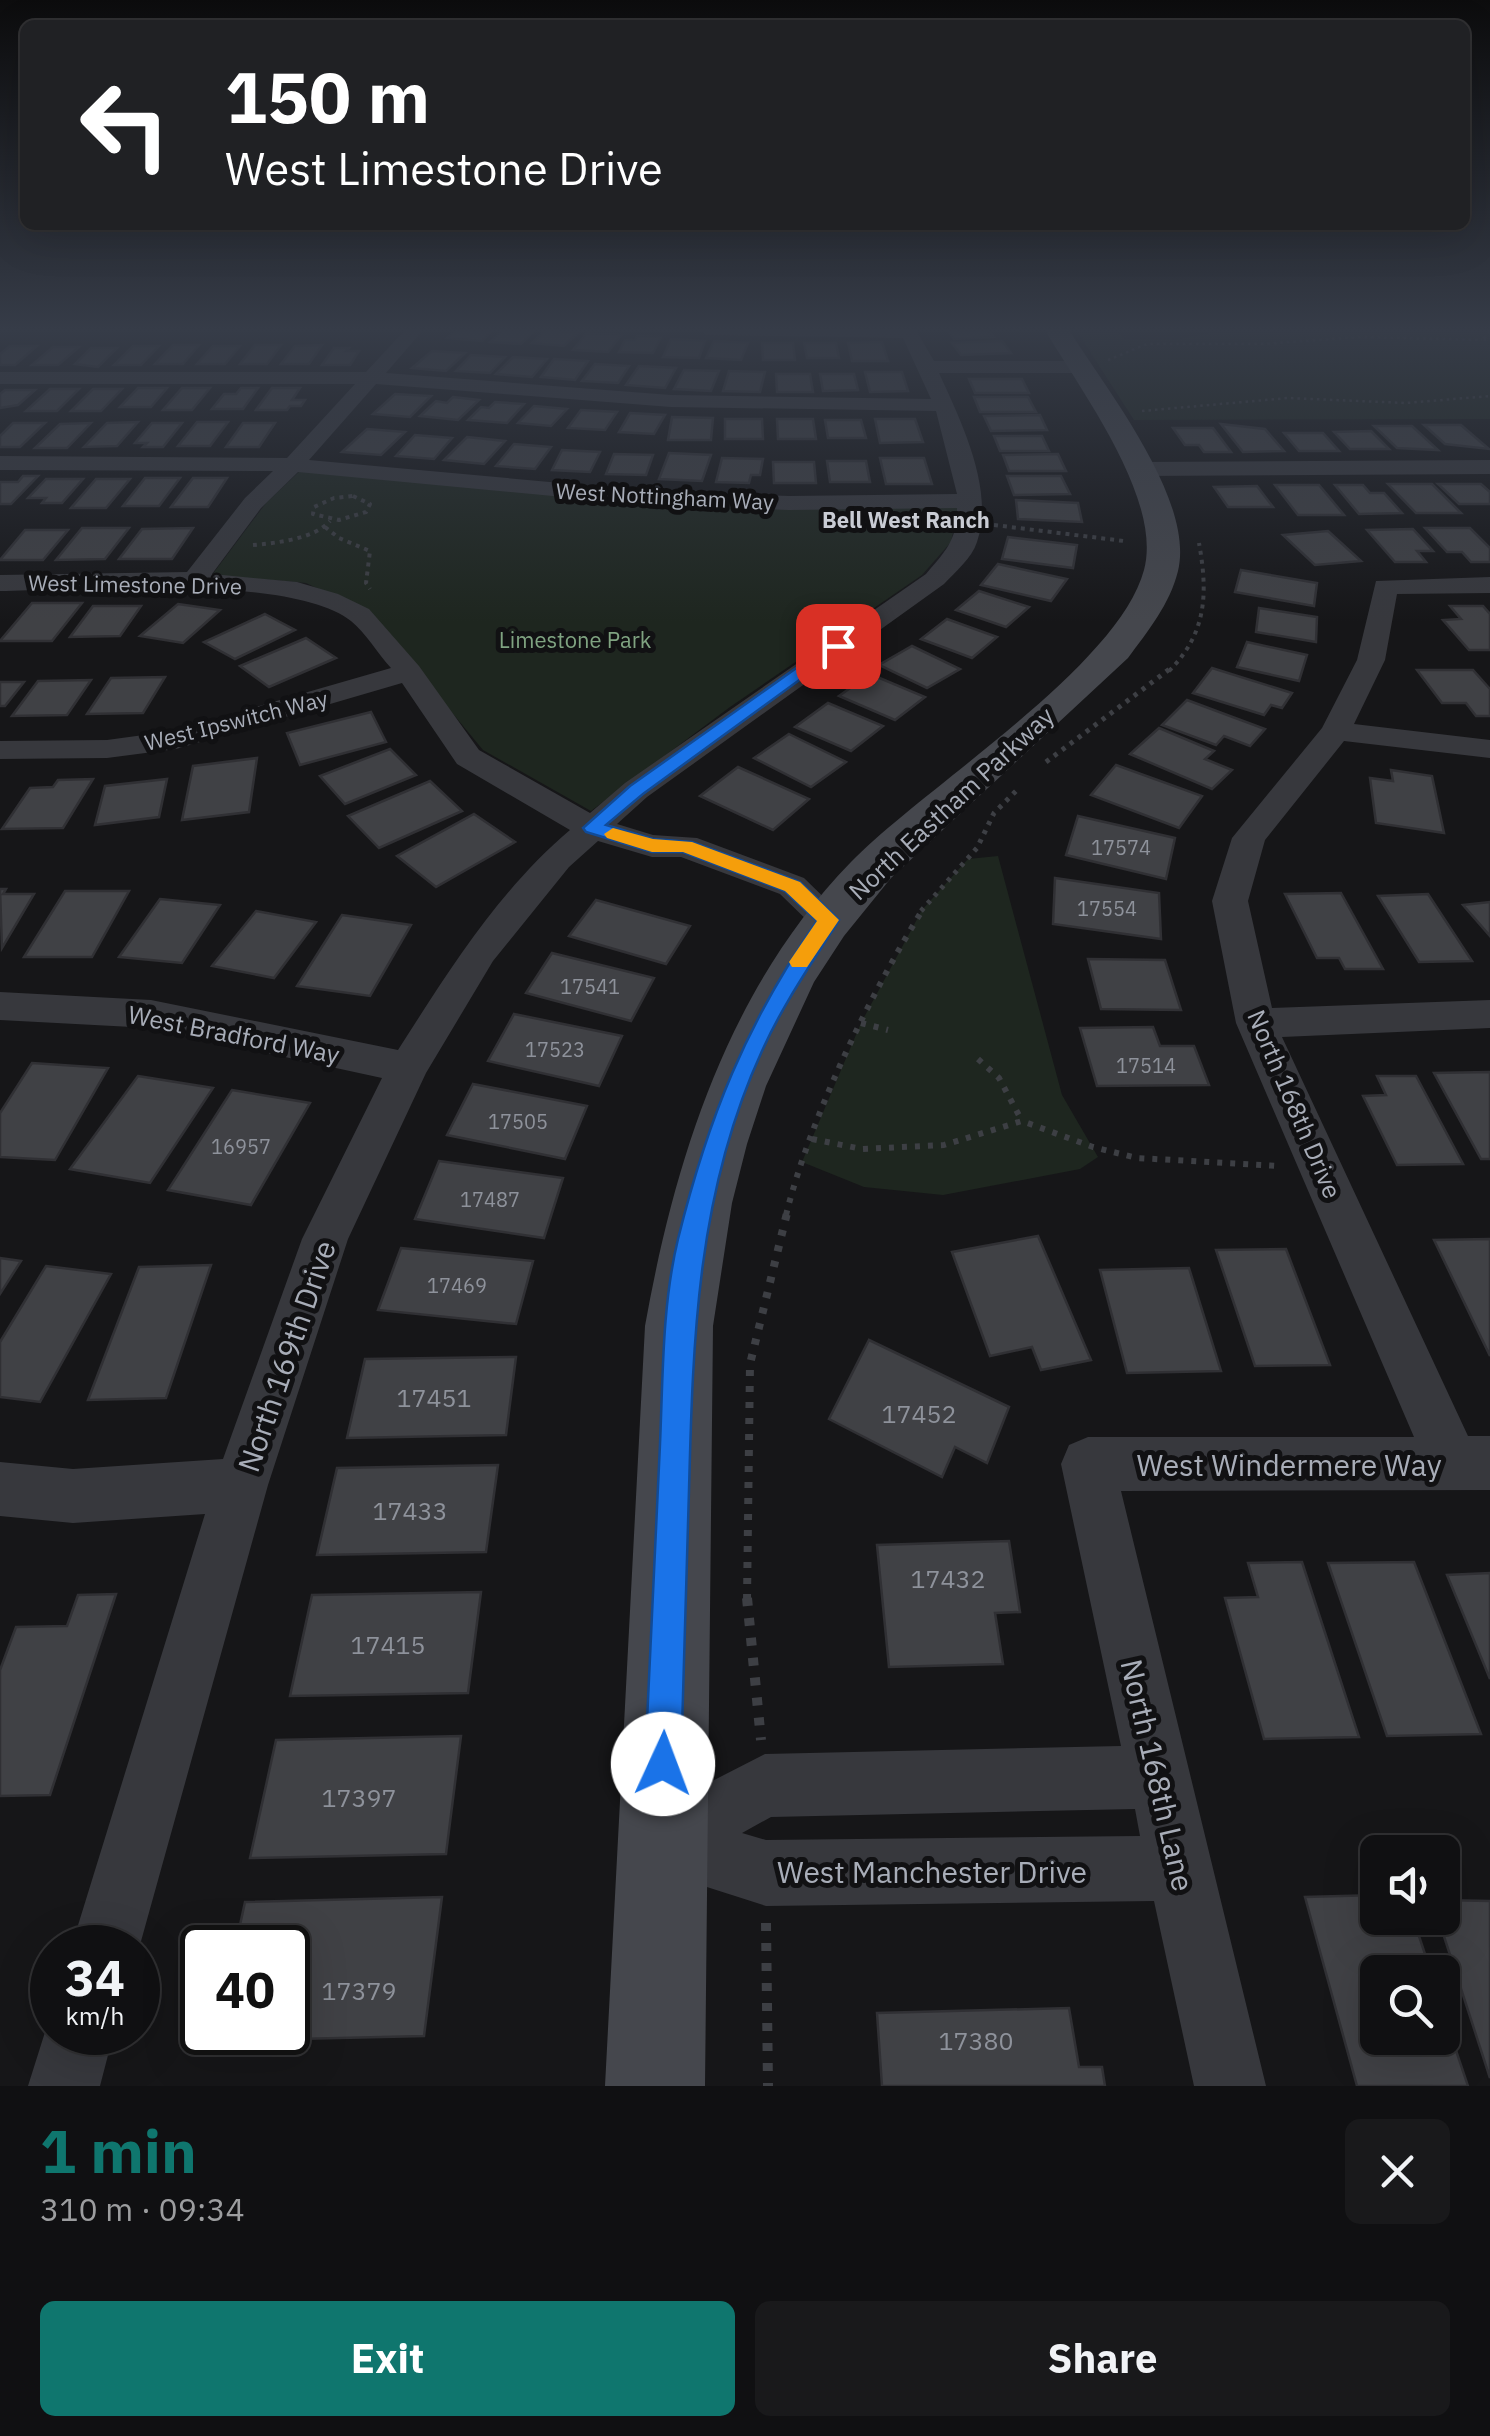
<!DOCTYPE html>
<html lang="en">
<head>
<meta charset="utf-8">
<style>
	:root { --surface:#101012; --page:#19191b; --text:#f1f3f6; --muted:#9c9d9f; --line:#303032; --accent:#0f766e }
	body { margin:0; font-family:"IBM Plex Sans",sans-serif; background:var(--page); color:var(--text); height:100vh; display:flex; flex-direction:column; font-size:38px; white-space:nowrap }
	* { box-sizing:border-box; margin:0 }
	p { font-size:32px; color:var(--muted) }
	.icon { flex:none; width:55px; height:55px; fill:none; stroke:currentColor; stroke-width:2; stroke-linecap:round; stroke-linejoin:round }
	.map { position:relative; height:2086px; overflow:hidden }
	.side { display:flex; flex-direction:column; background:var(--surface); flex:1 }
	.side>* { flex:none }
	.hud { position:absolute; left:20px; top:20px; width:1450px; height:210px; border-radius:15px; box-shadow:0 10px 40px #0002,0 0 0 2px var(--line); background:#202124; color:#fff; overflow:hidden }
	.buttons { position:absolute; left:1360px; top:1835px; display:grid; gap:20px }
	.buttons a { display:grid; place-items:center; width:100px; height:100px; border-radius:15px; background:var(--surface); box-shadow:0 10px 40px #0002,0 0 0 2px var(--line); font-size:50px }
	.speed { position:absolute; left:30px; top:1925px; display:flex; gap:20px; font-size:50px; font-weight:700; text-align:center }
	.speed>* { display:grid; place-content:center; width:130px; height:130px; border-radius:50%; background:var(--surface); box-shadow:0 10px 40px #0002,0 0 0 2px var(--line); line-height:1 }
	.speed small { font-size:25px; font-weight:400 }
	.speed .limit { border:5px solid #111; border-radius:15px; background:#fff; color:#111 }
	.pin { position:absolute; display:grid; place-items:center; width:85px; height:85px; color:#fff; margin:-42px; border-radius:20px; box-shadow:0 5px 15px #0006 }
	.me { position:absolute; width:110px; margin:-55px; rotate:2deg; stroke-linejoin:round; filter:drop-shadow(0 0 8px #0008) }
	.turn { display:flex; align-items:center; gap:35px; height:210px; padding:0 40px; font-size:45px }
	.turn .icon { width:130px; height:130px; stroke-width:2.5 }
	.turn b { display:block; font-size:70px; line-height:85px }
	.round { display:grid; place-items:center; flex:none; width:105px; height:105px; border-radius:15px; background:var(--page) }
	.overview { display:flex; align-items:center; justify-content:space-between; height:170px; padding:0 40px }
	h1 { font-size:60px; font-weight:800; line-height:75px; color:var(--accent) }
	.action { display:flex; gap:20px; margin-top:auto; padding:20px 40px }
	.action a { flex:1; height:115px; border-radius:15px; background:var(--accent); color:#fff; font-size:40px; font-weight:800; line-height:115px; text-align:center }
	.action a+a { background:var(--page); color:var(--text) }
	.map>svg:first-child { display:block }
</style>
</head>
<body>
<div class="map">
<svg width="1490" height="2086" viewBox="0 0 1490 2086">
	<rect width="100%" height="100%" fill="#161618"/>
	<g fill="#1e261f">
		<polygon points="1076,330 1117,330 1124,339 1176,340 1220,331 1490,330 1490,419 1134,420"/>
		<polygon points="300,471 647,504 958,507 951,542 922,575 730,707 591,811 483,750 420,674 358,608 306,583 212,575 266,503"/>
		<polygon points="998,856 1062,1095 1098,1157 1080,1169 943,1195 864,1187 802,1162 861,1023 922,910 968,859"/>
	</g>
	<g fill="#404145" stroke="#303034" stroke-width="2.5">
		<polygon points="457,330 493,330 482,341 447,338"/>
		<polygon points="503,330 535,330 521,344 490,342"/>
		<polygon points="546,330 578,333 564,346 532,343"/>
		<polygon points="947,330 987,330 994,337 954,339"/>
		<polygon points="587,333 621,335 608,352 573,350"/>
		<polygon points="637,336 661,337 653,353 619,352 625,340 635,340"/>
		<polygon points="671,339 705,341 699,358 663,357"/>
		<polygon points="714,341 748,343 741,360 706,358"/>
		<polygon points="1002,341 1011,353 961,355 952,343"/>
		<polygon points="882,342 888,361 852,361 848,343"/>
		<polygon points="762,343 793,343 795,360 763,360"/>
		<polygon points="804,343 836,343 839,358 807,358"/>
		<polygon points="173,345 199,345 183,364 155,364"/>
		<polygon points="255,345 281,345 267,364 240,364"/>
		<polygon points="322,345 309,364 281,364 295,346"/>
		<polygon points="10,346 37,346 15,365 0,365 0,354"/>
		<polygon points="133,346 159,346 141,365 114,365"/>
		<polygon points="213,346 240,346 225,364 197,364"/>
		<polygon points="53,347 79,347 58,365 32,365"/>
		<polygon points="91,348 117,348 98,367 75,364"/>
		<polygon points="334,348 349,348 346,351 359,351 350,365 322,365"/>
		<polygon points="432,351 465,353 446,371 412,368"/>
		<polygon points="471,355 505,357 490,373 456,371"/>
		<polygon points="513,357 547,359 532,377 496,374"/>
		<polygon points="554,359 588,361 575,380 541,377"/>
		<polygon points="595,364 629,366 618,383 582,381"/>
		<polygon points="639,366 676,368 665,388 626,385"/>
		<polygon points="684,370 719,371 711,391 674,389"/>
		<polygon points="729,371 765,372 760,392 723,391"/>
		<polygon points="865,372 902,372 908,391 870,392"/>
		<polygon points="776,374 810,374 813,392 777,392"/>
		<polygon points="820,374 854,374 858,390 823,391"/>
		<polygon points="969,379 1022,379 1029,393 975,393"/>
		<polygon points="138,388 167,388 151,407 120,407"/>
		<polygon points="182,388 210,388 192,410 163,410"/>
		<polygon points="241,388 258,388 243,409 212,409 224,394 236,394"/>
		<polygon points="272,388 300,388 292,400 305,400 301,406 290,406 287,410 256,410"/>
		<polygon points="50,389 79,389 57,411 26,411"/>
		<polygon points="93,389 122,389 101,411 71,411"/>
		<polygon points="5,390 35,390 18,405 0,408 0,394"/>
		<polygon points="395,394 431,396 410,417 373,414"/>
		<polygon points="453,397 479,400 458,420 420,416 436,401 447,403"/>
		<polygon points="974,397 1028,397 1036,412 980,412"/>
		<polygon points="495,402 524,404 507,423 468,420 481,407 489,408"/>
		<polygon points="534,406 567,409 551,426 518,423"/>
		<polygon points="581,410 617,412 605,430 568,428"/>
		<polygon points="630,413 665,415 654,434 619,432"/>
		<polygon points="1040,415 1047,430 991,431 984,416"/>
		<polygon points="672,417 713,418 711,440 668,440"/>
		<polygon points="725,419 762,419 763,439 725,439"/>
		<polygon points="777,419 813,419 816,439 778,439"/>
		<polygon points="875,419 915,419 923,442 880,443"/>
		<polygon points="825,420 861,420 866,438 828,438"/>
		<polygon points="138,422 117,446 84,447 107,423"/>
		<polygon points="197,422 228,422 210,446 178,446"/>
		<polygon points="13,423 45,423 20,447 0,447 0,436"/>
		<polygon points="91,423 67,448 35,448 60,424"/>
		<polygon points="152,423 182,423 163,447 143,447 147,443 135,443"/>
		<polygon points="243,423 275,423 259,447 226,447"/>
		<polygon points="1221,424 1265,429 1284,451 1243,452"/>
		<polygon points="1424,425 1461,425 1489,449 1445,444"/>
		<polygon points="1374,426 1412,426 1438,450 1397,448"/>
		<polygon points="1173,428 1213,428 1231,452 1204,452 1199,445 1185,445"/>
		<polygon points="367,429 405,432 381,455 342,452"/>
		<polygon points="1371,431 1389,449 1350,449 1334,432"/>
		<polygon points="1284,433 1323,433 1339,451 1299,451"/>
		<polygon points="415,435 452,438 434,459 396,456"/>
		<polygon points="994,436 1042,436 1049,451 1000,451"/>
		<polygon points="467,437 505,441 484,464 444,460"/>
		<polygon points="514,444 551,447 535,469 496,466"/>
		<polygon points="562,450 600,452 590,472 552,470"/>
		<polygon points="669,453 711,455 702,481 659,479"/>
		<polygon points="614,454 653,455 646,475 606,474"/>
		<polygon points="1058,454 1066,471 1009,471 1003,455"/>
		<polygon points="722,458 763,459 760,475 751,475 749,483 716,482"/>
		<polygon points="880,458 924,458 932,484 886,484"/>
		<polygon points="827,461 866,461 870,482 830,482"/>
		<polygon points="773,462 814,462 816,483 774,483"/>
		<polygon points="23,476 38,476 11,504 0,504 0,482 18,482"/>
		<polygon points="1007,476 1061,476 1070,494 1014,495"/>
		<polygon points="145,478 180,478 159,506 123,506"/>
		<polygon points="193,478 227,478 208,507 171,507"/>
		<polygon points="46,479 83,479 62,503 42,503 46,498 28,498"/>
		<polygon points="96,479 130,479 106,508 71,508"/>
		<polygon points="1388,484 1432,484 1461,513 1416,513"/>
		<polygon points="1438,484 1481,484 1490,492 1490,504 1459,504"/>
		<polygon points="1275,485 1319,485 1344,515 1298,515"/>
		<polygon points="1335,485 1363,485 1370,493 1384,493 1402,513 1359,514"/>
		<polygon points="1257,486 1273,507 1228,507 1214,487"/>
		<polygon points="1016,500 1078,503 1082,522 1018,519"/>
		<polygon points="82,528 129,528 105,559 56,560"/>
		<polygon points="193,528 172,559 119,559 142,529"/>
		<polygon points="1425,528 1470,528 1490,548 1490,562 1471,562 1462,552 1447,552"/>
		<polygon points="1413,529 1433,551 1417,551 1426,562 1395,562 1367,530"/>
		<polygon points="25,530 68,530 43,560 0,560"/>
		<polygon points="1328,531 1361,561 1315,565 1283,535"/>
		<polygon points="1008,537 1077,545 1073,568 1002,559"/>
		<polygon points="998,564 1067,579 1051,601 981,585"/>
		<polygon points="1241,570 1317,583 1314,606 1235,592"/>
		<polygon points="979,591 1029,607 1006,627 956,610"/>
		<polygon points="32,603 82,603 52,641 0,641"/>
		<polygon points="178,604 220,610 183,643 140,636"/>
		<polygon points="93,606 141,606 120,636 70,637"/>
		<polygon points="1450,606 1483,606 1490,614 1490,650 1469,650 1443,620 1461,619"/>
		<polygon points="1259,608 1317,617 1316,642 1256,632"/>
		<polygon points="265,614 295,630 235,659 204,642"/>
		<polygon points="947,619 997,637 972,658 921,639"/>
		<polygon points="306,638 336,658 269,687 240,666"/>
		<polygon points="1247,642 1307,655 1299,681 1237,667"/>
		<polygon points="912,646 960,669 927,688 879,665"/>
		<polygon points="1212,668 1292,693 1282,708 1271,705 1264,715 1193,693"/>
		<polygon points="1417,670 1473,670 1490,689 1490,716 1476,716 1466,703 1442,703"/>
		<polygon points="870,674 925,697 895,720 839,696"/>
		<polygon points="165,677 143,713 87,714 111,678"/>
		<polygon points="91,680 67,715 12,716 38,681"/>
		<polygon points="0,682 24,682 5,706 0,706"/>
		<polygon points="1187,700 1265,729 1250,746 1224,736 1216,745 1162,725"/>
		<polygon points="828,703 883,726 851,751 795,727"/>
		<polygon points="371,712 386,742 300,765 287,733"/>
		<polygon points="1159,728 1214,751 1205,759 1232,770 1212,789 1130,754"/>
		<polygon points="789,734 846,762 811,787 754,758"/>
		<polygon points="390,749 416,775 345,804 320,776"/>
		<polygon points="257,758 249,812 182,820 193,766"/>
		<polygon points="1116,765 1202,796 1179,828 1091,795"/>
		<polygon points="738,767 809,799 773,830 700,796"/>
		<polygon points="1391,770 1432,776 1444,833 1376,823 1370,778 1393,781"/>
		<polygon points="93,779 63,828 2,829 30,788 53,787 58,780"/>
		<polygon points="167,779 159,817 95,825 105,786"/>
		<polygon points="430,781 462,811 379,848 348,816"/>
		<polygon points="474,814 515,842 436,887 397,856"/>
		<polygon points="1078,816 1175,838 1166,879 1066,855"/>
		<polygon points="1055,878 1159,893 1161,939 1053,924"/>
		<polygon points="0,889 6,889 3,894 34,894 2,948"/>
		<polygon points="65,891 129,891 92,957 24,957"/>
		<polygon points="1341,893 1383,969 1345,969 1339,958 1317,958 1285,894"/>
		<polygon points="1428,894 1472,961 1419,962 1378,896"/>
		<polygon points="160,899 220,905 182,963 119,957"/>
		<polygon points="596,900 690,926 666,964 569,936"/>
		<polygon points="1490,902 1490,936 1463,905"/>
		<polygon points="256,911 316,922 274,978 212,966"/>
		<polygon points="342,915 411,925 370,996 297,986"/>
		<polygon points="552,953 654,978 631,1021 526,993"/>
		<polygon points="1088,959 1165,960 1181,1010 1101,1009"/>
		<polygon points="514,1014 622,1036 599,1086 488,1061"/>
		<polygon points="1153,1027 1160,1046 1194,1046 1209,1085 1097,1086 1080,1028"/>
		<polygon points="32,1063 108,1068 55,1160 0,1157 0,1113"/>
		<polygon points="1490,1072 1490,1159 1481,1159 1434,1073"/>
		<polygon points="138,1076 213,1088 150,1183 70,1169"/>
		<polygon points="1377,1076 1416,1076 1463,1164 1397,1165 1363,1096 1386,1095"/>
		<polygon points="473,1084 587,1106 565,1159 447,1135"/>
		<polygon points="232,1090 310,1103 251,1205 168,1190"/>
		<polygon points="439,1161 563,1178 544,1238 415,1219"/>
		<polygon points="1038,1236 1091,1360 1041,1370 1032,1347 990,1356 952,1252"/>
		<polygon points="1490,1239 1490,1356 1434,1240"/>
		<polygon points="401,1248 533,1261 516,1324 378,1310"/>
		<polygon points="1286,1249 1330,1365 1255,1366 1216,1250"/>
		<polygon points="0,1258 21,1261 0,1294"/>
		<polygon points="211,1265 166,1398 88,1400 139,1267"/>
		<polygon points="46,1266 111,1274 40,1402 0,1397 0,1342"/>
		<polygon points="1189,1268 1221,1371 1127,1373 1100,1270"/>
		<polygon points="869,1340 1009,1407 987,1463 955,1447 942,1477 829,1419"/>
		<polygon points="516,1357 506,1435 347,1438 365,1359"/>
		<polygon points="498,1465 486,1552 317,1555 337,1468"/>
		<polygon points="1009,1541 1020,1612 995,1613 1003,1664 889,1667 877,1545"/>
		<polygon points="1302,1562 1359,1737 1264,1739 1225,1598 1258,1597 1248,1563"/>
		<polygon points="1414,1562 1481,1734 1387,1736 1328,1563"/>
		<polygon points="1490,1573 1490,1679 1447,1575"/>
		<polygon points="481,1592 468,1693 290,1696 312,1595"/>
		<polygon points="116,1594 50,1795 0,1796 0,1670 16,1627 67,1626 78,1595"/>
		<polygon points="461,1736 446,1854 250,1858 276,1740"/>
		<polygon points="1378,1895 1378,1918 1413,1918 1431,1972 1378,1972 1378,2038 1442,2038 1442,2009 1468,2086 1357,2086 1305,1897"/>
		<polygon points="442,1897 424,2036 215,2041 217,2032 288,2032 288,1948 235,1948 245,1902"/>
		<polygon points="1442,1900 1490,1901 1490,2078 1438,1918 1442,1918"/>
		<polygon points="1069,2008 1079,2067 1102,2067 1105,2086 882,2086 877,2013"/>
	</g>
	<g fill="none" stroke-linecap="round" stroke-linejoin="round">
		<g stroke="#3d3f44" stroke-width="2.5" stroke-dasharray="2.5 4" stroke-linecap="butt">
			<polyline points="1490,332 1482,340 1490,340"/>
			<polyline points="1108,360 1147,344 1261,344 1361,337 1482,340"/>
			<polyline points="1142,411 1288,398 1406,403 1490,396"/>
		</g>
		<g stroke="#3d3f44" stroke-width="4" stroke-dasharray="4 5" stroke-linecap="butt">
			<polygon points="353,496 370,504 366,512 339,520 313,514 314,507 334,498"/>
			<polyline points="994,525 1124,541"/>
			<polyline points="325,527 339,538 370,551 366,583 370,589"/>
			<path d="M253,545C276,543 314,539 330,521"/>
			<path d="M1169,671C1207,633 1208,593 1199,543"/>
		</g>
		<g stroke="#3d3f44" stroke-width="5" stroke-dasharray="4 6" stroke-linecap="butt">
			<polyline points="1046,762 1171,668"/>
			<polyline points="921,911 977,848 994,813 1019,788"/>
		</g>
		<g stroke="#3d3f44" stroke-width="6" stroke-dasharray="5 8" stroke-linecap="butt">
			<polyline points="861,1023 888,1030"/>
			<polyline points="978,1059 999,1078 1022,1121"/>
			<polyline points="812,1139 862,1149 944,1145 1022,1121 1093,1147 1137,1158 1280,1166"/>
			<path d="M786,1215C811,1115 869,997 923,909"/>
		</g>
		<polyline stroke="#3d3f44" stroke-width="8" stroke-dasharray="6 10" stroke-linecap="butt" points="747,1600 750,1364 787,1213"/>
		<g stroke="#3d3f44" stroke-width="10" stroke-dasharray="8 12" stroke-linecap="butt">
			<polyline points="747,1598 761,1740"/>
			<polyline points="766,1923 768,2086"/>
		</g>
		<g fill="#37383d" fill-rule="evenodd">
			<path d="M405,330H423L386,373L671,395L931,399L903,338L707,335L698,330H916L934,361H1079L1088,367L1079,373H939C961,421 995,490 977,542C972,558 955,572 944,584L647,797L617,824L653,835L697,838L804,878L847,920L842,929L829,932L816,929L780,894L681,857H652L598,841L569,867L493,961L426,1073L348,1239L268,1485L138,1952V1948H71L205,1514L73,1523L0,1516V1462L73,1469L223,1459L302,1239L382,1078L151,1028L0,1020V992L151,1000L398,1050C448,972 498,891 570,830L457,764L402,683L176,749L107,758L0,759V741L107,740L173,731L391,668C378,654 366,633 351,621C292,574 79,589 0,591V575L187,572L245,498L273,471L0,470V456L287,458L355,384H0V372H366ZM376,384L671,407L936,411L957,494L789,496L649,491L309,460ZM298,472L649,505L789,510L957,508C958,539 945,552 926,574L625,783L590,813L479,750L419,666L369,609L338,594L297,582L212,574L261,508Z"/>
			<polygon points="1490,460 1490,474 1140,476 1129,469 1140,462"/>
			<path d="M1490,577V593L1397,594L1385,660L1354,724L1490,740V758L1344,741L1265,840L1248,901L1272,1008L1490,1000V1028L1282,1037L1468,1436H1490V1490L1121,1491L1266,2086H1194L1154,1901L766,1906L638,1865L629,1842L638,1819L765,1754L1121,1746L1061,1464L1069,1445L1088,1437H1414L1236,1023L1212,901L1232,838L1322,728L1357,660L1376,581ZM1135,1809L1140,1836L766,1840L742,1833L771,1817Z"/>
			<polygon points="52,2010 52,2032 114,2032 100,2086 28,2086"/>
		</g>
		<path fill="#45474d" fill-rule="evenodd" d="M1045,330H1069C1106,389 1195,500 1178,571C1170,604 1148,631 1128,658L891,878L844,936L814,982L766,1086L747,1144L732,1203L713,1326L705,2086H605L645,1326C675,1158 729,987 851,862C924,787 1118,667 1144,570C1163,499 1080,390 1045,330Z"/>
	</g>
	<linearGradient id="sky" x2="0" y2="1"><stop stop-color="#0c0c0d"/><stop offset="0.53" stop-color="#363c48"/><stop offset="1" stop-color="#363c48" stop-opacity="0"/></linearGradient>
	<rect width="1490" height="622" fill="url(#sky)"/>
	<path fill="#1a73e8" stroke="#114b97" stroke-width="2.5" d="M833,642L846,646L643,794L606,825L653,839L692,842L800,882L839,920C812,963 783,1004 762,1051C697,1192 693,1338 689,1490C686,1581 683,1672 681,1764L676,1776L663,1781L650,1776L645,1764C650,1657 655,1550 660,1444C663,1376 662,1305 678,1239C708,1118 746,1024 817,921L785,891L683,852H652L586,832L583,828L630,786Z"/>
	<polygon fill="#f59e0b" points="613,828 653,839 692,842 800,882 839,920 807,967 792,967 789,962 817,921 785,891 683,852 652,852 607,838 604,834"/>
	<g text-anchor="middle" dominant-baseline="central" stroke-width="10" stroke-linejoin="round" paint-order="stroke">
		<g font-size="20" fill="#8e929b">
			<text x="1121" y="847">17574</text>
			<text x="1107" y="908">17554</text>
			<text x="590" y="986">17541</text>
			<text x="555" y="1049">17523</text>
			<text x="1146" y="1065">17514</text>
			<text x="518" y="1121">17505</text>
			<text x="241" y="1146">16957</text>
			<text x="490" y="1199">17487</text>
			<text x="457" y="1285">17469</text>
		</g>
		<g font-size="22" fill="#a8adb8" stroke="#111113">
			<text transform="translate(665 496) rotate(3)">West Nottingham Way</text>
			<text transform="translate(135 584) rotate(1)">West Limestone Drive</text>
			<text transform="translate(236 720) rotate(-14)">West Ipswitch Way</text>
		</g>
		<g font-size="22" font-weight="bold" fill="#c9ccd4" stroke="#111113">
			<text x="906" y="519">Bell West Ranch</text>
		</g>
		<g font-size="22" fill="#7fa381" stroke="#111113">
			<text x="575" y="639">Limestone Park</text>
		</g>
		<g font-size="25" fill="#a8adb8" stroke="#111113">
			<text transform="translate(951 803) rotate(-43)">North Eastham Parkway</text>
			<text transform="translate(234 1034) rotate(11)">West Bradford Way</text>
			<text transform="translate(1295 1104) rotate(67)">North 168th Drive</text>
		</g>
		<g font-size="25" fill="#8e929b">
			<text x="434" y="1397">17451</text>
			<text x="919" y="1413">17452</text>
			<text x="410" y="1510">17433</text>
			<text x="948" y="1578">17432</text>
			<text x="388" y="1644">17415</text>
			<text x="359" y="1797">17397</text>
			<text x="359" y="1990">17379</text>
			<text x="976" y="2040">17380</text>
		</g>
		<g font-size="30" fill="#a8adb8" stroke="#111113">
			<text transform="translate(286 1356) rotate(-71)">North 169th Drive</text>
			<text x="1289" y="1464">West Windermere Way</text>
			<text transform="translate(1158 1775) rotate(77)">North 168th Lane</text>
			<text x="932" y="1871">West Manchester Drive</text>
		</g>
	</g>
</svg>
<div class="buttons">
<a><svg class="icon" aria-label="sound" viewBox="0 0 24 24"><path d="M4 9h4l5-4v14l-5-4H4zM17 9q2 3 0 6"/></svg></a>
<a><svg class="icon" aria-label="search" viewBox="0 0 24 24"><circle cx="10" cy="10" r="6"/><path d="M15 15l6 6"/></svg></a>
</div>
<div class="speed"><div>34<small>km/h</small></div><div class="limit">40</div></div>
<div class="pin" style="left:838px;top:646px;background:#d93025"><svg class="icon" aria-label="arrive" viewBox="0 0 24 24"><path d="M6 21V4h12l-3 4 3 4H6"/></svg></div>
<svg class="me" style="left:663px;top:1764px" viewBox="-20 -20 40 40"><circle r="19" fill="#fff"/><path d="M0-13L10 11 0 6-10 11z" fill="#1a73e8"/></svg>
<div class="hud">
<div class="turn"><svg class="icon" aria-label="left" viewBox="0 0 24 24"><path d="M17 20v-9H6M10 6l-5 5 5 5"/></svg><div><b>150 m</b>West Limestone Drive</div></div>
</div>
</div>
<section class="side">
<div class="overview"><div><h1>1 min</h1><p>310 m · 09:34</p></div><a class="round"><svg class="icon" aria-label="close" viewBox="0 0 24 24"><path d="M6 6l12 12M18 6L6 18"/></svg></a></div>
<div class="action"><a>Exit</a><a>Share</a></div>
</section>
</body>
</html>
